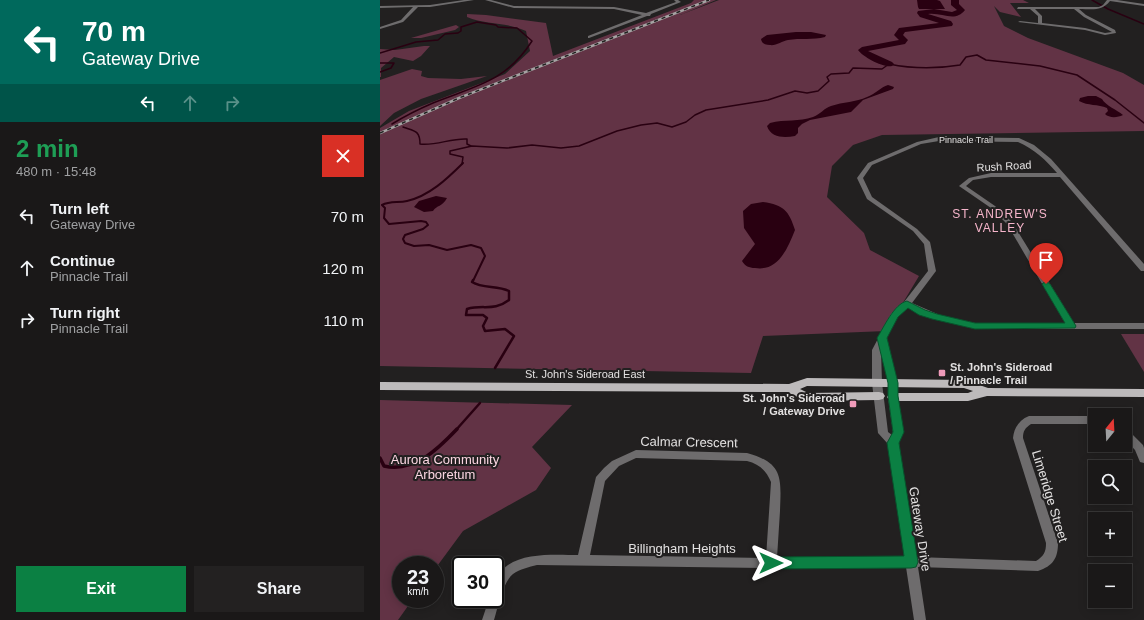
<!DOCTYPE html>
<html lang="en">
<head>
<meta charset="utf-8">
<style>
	:root { --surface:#1a1818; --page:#232121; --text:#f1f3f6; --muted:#9fa0a2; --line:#383737; --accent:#0b8043 }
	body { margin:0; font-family:Helvetica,sans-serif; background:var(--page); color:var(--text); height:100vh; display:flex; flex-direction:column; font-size:15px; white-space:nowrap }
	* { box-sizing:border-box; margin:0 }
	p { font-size:13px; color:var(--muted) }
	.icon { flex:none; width:22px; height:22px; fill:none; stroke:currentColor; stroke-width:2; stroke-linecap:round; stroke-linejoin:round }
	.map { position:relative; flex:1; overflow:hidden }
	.side { display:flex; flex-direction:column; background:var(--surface); width:380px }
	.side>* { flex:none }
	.guide { background:#00695c; color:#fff; overflow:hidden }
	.needle { width:26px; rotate:18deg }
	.buttons { position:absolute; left:708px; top:408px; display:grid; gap:8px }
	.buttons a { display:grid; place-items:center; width:44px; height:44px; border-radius:0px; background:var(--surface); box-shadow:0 2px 10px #0003,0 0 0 1px var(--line); font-size:20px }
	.speed { position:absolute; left:12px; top:556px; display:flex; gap:8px; font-size:20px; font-weight:700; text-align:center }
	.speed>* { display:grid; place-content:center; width:52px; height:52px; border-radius:50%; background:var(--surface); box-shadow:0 2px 10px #0003,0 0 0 1px var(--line); line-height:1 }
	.speed small { font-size:10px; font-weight:400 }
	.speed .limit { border:2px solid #111; border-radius:6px; background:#fff; color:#111 }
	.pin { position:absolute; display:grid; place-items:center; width:34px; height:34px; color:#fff; margin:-41px -17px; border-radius:50% 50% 50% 0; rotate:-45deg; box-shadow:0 0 4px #0007 }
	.pin .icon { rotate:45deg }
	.me { position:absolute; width:44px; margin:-22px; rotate:90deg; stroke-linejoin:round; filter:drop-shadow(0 0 3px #0008) }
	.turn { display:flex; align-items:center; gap:14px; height:84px; padding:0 16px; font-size:18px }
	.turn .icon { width:52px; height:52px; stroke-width:2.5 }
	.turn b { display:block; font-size:28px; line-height:34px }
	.lanes { display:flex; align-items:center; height:38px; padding:0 16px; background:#0003; justify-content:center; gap:20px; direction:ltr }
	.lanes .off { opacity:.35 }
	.round { display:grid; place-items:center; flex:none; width:42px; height:42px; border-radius:0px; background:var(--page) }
	.summary { display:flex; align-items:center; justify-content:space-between; height:68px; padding:0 16px }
	h1 { font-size:24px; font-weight:700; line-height:30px; color:#1e9e55 }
	.primary-button { display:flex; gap:8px; margin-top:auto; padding:8px 16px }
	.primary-button a { flex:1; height:46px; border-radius:0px; background:var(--accent); color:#fff; font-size:16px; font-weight:700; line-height:46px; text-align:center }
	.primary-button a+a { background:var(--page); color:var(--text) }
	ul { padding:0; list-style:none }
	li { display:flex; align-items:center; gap:12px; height:52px; padding:0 16px }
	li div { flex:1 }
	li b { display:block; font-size:15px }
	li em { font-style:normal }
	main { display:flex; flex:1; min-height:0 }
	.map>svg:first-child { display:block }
</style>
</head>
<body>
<main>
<section class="side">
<div class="guide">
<div class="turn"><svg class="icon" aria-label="left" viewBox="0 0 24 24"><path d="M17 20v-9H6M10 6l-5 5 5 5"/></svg><div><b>70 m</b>Gateway Drive</div></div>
<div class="lanes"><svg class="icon" aria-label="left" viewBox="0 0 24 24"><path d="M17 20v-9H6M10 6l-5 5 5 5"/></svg><svg class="icon off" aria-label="ahead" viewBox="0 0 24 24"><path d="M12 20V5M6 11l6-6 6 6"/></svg><svg class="icon off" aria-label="right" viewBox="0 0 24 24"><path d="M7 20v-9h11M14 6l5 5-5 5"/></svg></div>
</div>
<div class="summary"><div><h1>2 min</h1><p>480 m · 15:48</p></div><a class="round" style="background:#d93025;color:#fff"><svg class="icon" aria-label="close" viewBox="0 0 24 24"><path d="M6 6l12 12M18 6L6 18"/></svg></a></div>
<ul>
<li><svg class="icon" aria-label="left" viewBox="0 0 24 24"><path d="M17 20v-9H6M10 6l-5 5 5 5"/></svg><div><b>Turn left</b><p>Gateway Drive</p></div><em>70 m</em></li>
<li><svg class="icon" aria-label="ahead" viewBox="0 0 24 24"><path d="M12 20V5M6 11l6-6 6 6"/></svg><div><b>Continue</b><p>Pinnacle Trail</p></div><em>120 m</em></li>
<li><svg class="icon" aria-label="right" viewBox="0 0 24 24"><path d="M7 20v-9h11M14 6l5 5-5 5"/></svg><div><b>Turn right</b><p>Pinnacle Trail</p></div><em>110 m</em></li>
</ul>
<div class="primary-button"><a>Exit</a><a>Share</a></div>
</section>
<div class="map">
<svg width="764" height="620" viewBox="0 0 764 620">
	<rect width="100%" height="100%" fill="#222020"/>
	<g fill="#623345">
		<path d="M314,0H336L300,15L339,0H643L649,3H630L641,17L620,12L614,6L624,26L648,38L743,73L764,85V131L502,135L473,145L452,166L447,197L484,233L490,250L539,276L506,331L383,336L371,373L0,366V128L29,111L125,74L150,51L146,31C127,22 106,25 87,17V14L106,15L166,23L173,56L311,3Z"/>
		<polygon points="76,25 79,27 75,30 41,38 31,38"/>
		<polygon points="44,46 50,46 41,56 33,61 14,57 1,68 1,77 0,77 0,49 15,50"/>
		<polygon points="32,69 42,71 41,76 48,78 81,79 107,76 41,99 14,113 0,126 0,80"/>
		<polygon points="741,334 764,334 764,372"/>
		<polygon points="0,400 192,405 152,447 171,468 156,490 83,531 55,569 55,565 21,565 21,599 33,599 18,620 0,620"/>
	</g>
	<g fill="#290011">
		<polygon points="537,0 557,0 560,1 565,9 539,9 538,7"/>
		<path d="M416,32H431L446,35L445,37C433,40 420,38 408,40C402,41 396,46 390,45C385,45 382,44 381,39L387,35Z"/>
		<path d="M508,85L514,87L513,89L483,100L471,112L430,120L422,124L418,128V133L415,136C404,138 391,138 387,126L390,123C405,119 419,122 433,117C441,114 444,108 451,106C463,102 476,102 487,97C495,94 501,87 508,85Z"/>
		<path d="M708,96H716L722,99C725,105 737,110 743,115C737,118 729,118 725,114L728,111L727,108C718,104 708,106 699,101L700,98Z"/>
		<path d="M56,196L67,198C62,207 57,205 53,211L44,212L34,207L39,201Z"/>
		<path d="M383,202C404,205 409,211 415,230C408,248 398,272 375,268C369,268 365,266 362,261L375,244L364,228L363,211L371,204Z"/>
	</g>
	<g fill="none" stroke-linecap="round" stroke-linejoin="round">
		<g stroke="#290011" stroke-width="1.5">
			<polyline points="712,0 728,9 764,24"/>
			<path d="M0,53L36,42L58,40L65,34L78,33L81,31V27L97,22L116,25L118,27L137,28L152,41C126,82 95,86 53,103C39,109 25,116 12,124"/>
			<polyline points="0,63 14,63 11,68 0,72"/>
			<path d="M23,127C34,131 40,130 40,144C56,146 71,138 87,139V144L91,146"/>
			<path d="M82,164L83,157L70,154V151L92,146L127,148L152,145L181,148L199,146L237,131L261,125L277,123L292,127L306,122L315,115L326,110L388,100L415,91L427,93L438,91L449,81L447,77L451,74L469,73L473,68L502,69L509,64C533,69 556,69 580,65L586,57L597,55L606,60L660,66L697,75L735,100L764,123"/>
		</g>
		<path stroke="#290011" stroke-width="2" d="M83,163C67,179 49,196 27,201C18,203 10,201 2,205L5,208L4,218L9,224L41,221L46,222L48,225L43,229L25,235L23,239L25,243L34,246L49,245L67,250L91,245L101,248L105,256L93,281"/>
		<g stroke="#290011" stroke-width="2.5">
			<path d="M93,280L92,282C103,289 117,285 129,291V300C113,312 104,304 87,309L86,315H103L107,318L103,326L105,331L125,329L134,336L115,368"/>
			<polyline points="76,430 100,403"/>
		</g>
		<path stroke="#290011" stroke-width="3.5" d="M0,458L4,466C34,473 58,449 77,429"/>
		<path fill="#290011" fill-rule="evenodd" d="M571,0H579V4L585,10C575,23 562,12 548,14L571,21L573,24L572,26L525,32L523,35L528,40L525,44L488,51L512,62L514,64L512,66C503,68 483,57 478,50L482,47L519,40L514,35L519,28L559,23L540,17L537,13L538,11L554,9L572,12L577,10L571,5Z"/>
		<g fill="#6e6c6d" fill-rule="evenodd">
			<polygon points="84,0 94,0 50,7 38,7 23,22 0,29 0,27 21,20 33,7 0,8 0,6 50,5"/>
			<polygon points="105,0 111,0 134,6 234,7 266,13 296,2 294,0 298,0 301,2 271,14 270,16 267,16 209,38 208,38 208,36 262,15 234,9 134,8"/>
			<path d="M727,0H737L764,4V6L730,1C721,12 712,9 699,9L706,15L735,30L736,33L725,35L705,30L638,22L640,21L658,23V16L650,9H637L638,7H719L723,5ZM655,9H694L704,17L732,32L725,33L705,28L662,23V16Z"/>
			<path d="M559,137L639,138L654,145L671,159L764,264V271H761L680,177H611L593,180L586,186L615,206L632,222L694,323H764V329H595L557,319L528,308L517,317L506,338L518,383V397L523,432L518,443L536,557L656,561C664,556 666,552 666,543L633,438C634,428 639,420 649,416H715V424H651C645,428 643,431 643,438L678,543C678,558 673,566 658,571L538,567L546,620H534L526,567L391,568L157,565C149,567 140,569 133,574C123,582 118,607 114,620H102L109,599H115C115,593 114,586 116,581C126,550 174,555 198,555L216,477L224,468L232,461L256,450L367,453C404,463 401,479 400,511C399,527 398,542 397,558L525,557L508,444L498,433L492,383V350L511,314L524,302L548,271L544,244L533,231L487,199L477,178L488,163L537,142ZM559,141L638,142C654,149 666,160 677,173H611L589,178L579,186L611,208L627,224L685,323H595L562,316L532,303L556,271L550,242L537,229L492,197L483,178L492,165L541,144ZM501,350L508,383V397L513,432L512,435L508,432L502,383ZM256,458L367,461C379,464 386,470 391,482L386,558L210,555L225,481L239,466Z"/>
			<polygon points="745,429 748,430 763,445 764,448 764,463 760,462 755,450 745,439"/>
		</g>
		<polygon fill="#bdbabb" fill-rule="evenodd" points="427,378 585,380 608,388 764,389 764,397 607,396 588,401 513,401 509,400 507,397 509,394 513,393 588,393 593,391 584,388 427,386 420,389 428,393 499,392 503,393 505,396 503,399 499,400 426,401 407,392 0,390 0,382 409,384"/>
		<g stroke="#a5a3a3" stroke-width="2.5">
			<polyline id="rail" points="0,133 79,98 329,0"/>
		</g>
		<use href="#rail" stroke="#222020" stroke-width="1.5" stroke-dasharray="4" stroke-linecap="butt"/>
	</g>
	<path fill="#0b8043" stroke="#07532c" d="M666,281L670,284L696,326L695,328L595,329L552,319L539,315L528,308L518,317L507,338L518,383V396L524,432L519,443L538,562L536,567L531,568L391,569L387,567L385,563L387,559L391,557L524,556L507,443L513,432L508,396V383L497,338C504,327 514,304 527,301L545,310L557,314L595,323H685L662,284Z"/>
	<g fill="#ef9ab9" stroke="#222020" stroke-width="1.5">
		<rect x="558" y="369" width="8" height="8" rx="2"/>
		<rect x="469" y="400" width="8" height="8" rx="2"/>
	</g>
	<g text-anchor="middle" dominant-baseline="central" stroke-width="4" stroke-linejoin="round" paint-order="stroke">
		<g font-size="9" fill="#e2e0e0" stroke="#222020">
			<text x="586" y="140">Pinnacle Trail</text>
		</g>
		<g font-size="11" fill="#e2e0e0" stroke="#222020">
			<text transform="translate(624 166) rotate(-3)">Rush Road</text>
			<text x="205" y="374">St. John's Sideroad East</text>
		</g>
		<g font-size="11" font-weight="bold" fill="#e2e0e0" stroke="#222020" text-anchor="start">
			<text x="570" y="367">St. John's Sideroad<tspan x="570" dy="13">/ Pinnacle Trail</tspan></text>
			<text x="465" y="398" text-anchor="end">St. John's Sideroad<tspan x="465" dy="13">/ Gateway Drive</tspan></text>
		</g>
		<g font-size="12" letter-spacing="1" fill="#f6b5cb" stroke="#222020">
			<text x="620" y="214">ST. ANDREW'S<tspan x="620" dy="14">VALLEY</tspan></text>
		</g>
		<g font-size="13" fill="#e2e0e0" stroke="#222020">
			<text transform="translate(309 442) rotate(1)">Calmar Crescent</text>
			<text transform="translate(670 496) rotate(73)">Limeridge Street</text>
			<text transform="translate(540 529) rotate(81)">Gateway Drive</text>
			<text x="302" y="548">Billingham Heights</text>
		</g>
		<g font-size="13" fill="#fbd5e1" stroke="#222020">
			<text x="65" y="459">Aurora Community<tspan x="65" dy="15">Arboretum</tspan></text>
		</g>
	</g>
</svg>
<div class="buttons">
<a><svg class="needle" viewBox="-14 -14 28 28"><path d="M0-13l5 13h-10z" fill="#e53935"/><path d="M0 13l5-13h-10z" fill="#9fa0a2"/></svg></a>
<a><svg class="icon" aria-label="search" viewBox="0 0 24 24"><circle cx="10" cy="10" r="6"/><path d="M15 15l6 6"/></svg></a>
<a>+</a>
<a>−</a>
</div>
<div class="speed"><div>23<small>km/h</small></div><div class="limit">30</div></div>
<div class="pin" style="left:666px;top:284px;background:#d93025"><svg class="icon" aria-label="arrive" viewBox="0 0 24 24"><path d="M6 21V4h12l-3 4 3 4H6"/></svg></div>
<svg class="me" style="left:391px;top:563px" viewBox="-20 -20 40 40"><path d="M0-17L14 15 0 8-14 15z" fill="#0b8043" stroke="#fff" stroke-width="4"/></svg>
</div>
</main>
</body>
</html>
